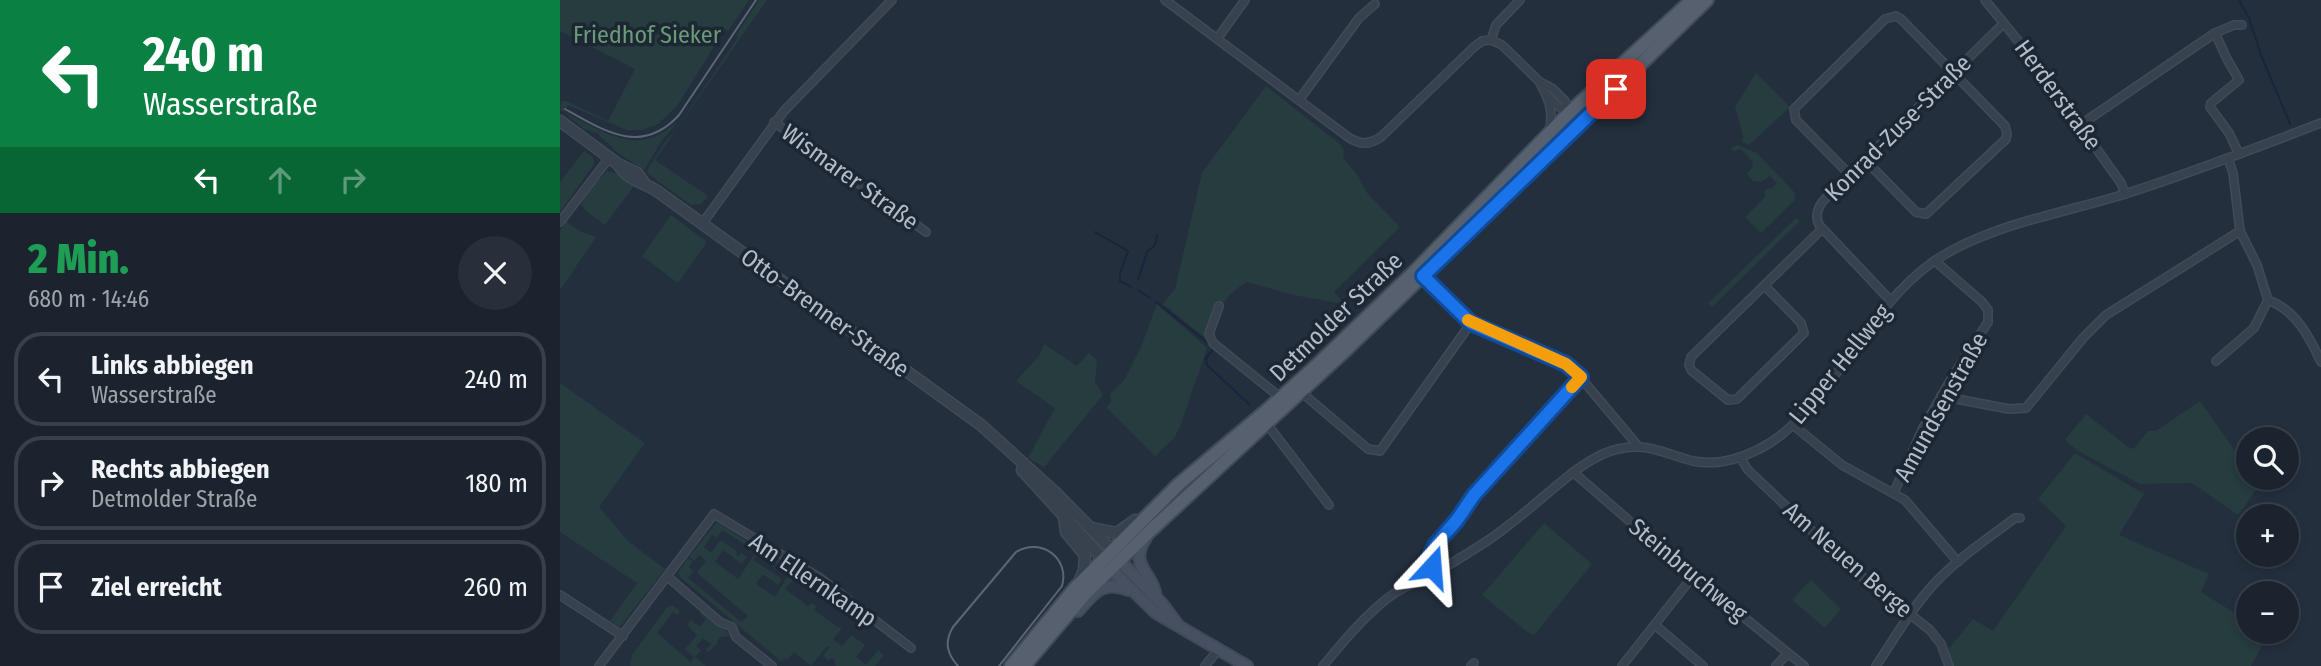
<!DOCTYPE html>
<html lang="de">
<head>
<meta charset="utf-8">
<style>
	:root { --surface:#1b232e; --page:#282f3a; --text:#f1f3f6; --muted:#a0a4aa; --line:#39404a }
	body { margin:0; font-family:"Fira Sans Condensed",sans-serif; background:var(--page); color:var(--text); height:100vh; display:flex; flex-direction:column; font-size:26px; white-space:nowrap }
	* { box-sizing:border-box; margin:0 }
	p { font-size:23px; color:var(--muted) }
	.icon { flex:none; width:38px; height:38px; fill:none; stroke:currentColor; stroke-width:2; stroke-linecap:round; stroke-linejoin:round }
	.map { position:relative; flex:1; overflow:hidden }
	.details { display:flex; flex-direction:column; background:var(--surface); width:560px }
	.details>* { flex:none }
	.top-card { background:#0b8043; color:#fff; overflow:hidden }
	.buttons { position:absolute; left:1676px; top:427px; display:grid; gap:14px }
	.buttons a { display:grid; place-items:center; width:63px; height:63px; border-radius:50%; background:var(--surface); box-shadow:0 4px 10px #0003,0 0 0 2px var(--line); font-size:35px }
	.pin { position:absolute; display:grid; place-items:center; width:60px; height:60px; color:#fff; margin:-30px; border-radius:14px; box-shadow:0 4px 10px #0006 }
	.me { position:absolute; width:77px; margin:-38px; rotate:19deg; stroke-linejoin:round; filter:drop-shadow(0 0 5px #0008) }
	.turn { display:flex; align-items:center; gap:24px; height:147px; padding:0 28px; font-size:32px }
	.turn .icon { width:91px; height:91px; stroke-width:2.5 }
	.turn b { display:block; font-size:49px; line-height:60px }
	.lanes { display:flex; align-items:center; height:66px; padding:0 28px; background:#0003; justify-content:center; gap:35px; direction:ltr }
	.lanes .off { opacity:.35 }
	.round { display:grid; place-items:center; flex:none; width:74px; height:74px; border-radius:37px; background:var(--page) }
	.summary { display:flex; align-items:center; justify-content:space-between; height:119px; padding:0 28px }
	h1 { font-size:42px; font-weight:800; line-height:52px; color:#1e9e55 }
	ul { padding:0; list-style:none }
	li { display:flex; align-items:center; gap:21px; height:94px; margin:0 14px 10px; padding:0 14px; border:4px solid var(--line); border-radius:28px }
	li div { flex:1 }
	li b { display:block; font-size:26px }
	li em { font-style:normal }
	main { display:flex; flex:1; min-height:0 }
	.map>svg:first-child { display:block }
</style>
</head>
<body>
<main>
<section class="details">
<div class="top-card">
<div class="turn"><svg class="icon" aria-label="left" viewBox="0 0 24 24"><path d="M17 20v-9H6M10 6l-5 5 5 5"/></svg><div><b>240 m</b>Wasserstraße</div></div>
<div class="lanes"><svg class="icon" aria-label="left" viewBox="0 0 24 24"><path d="M17 20v-9H6M10 6l-5 5 5 5"/></svg><svg class="icon off" aria-label="ahead" viewBox="0 0 24 24"><path d="M12 20V5M6 11l6-6 6 6"/></svg><svg class="icon off" aria-label="right" viewBox="0 0 24 24"><path d="M7 20v-9h11M14 6l5 5-5 5"/></svg></div>
</div>
<div class="summary"><div><h1>2 Min.</h1><p>680 m · 14:46</p></div><a class="round"><svg class="icon" aria-label="close" viewBox="0 0 24 24"><path d="M6 6l12 12M18 6L6 18"/></svg></a></div>
<ul>
<li><svg class="icon" aria-label="left" viewBox="0 0 24 24"><path d="M17 20v-9H6M10 6l-5 5 5 5"/></svg><div><b>Links abbiegen</b><p>Wasserstraße</p></div><em>240 m</em></li>
<li><svg class="icon" aria-label="right" viewBox="0 0 24 24"><path d="M7 20v-9h11M14 6l5 5-5 5"/></svg><div><b>Rechts abbiegen</b><p>Detmolder Straße</p></div><em>180 m</em></li>
<li><svg class="icon" aria-label="arrive" viewBox="0 0 24 24"><path d="M6 21V4h12l-3 4 3 4H6"/></svg><div><b>Ziel erreicht</b></div><em>260 m</em></li>
</ul>
</section>
<div class="map">
<svg width="1761" height="666" viewBox="0 0 1761 666">
	<rect width="100%" height="100%" fill="#242f3e"/>
	<g fill="#263c3f">
		<path d="M0,0H189L168,31L165,29L117,106L98,124L82,130H67L8,105L4,112C44,132 78,159 118,121L101,142L84,170L58,153L38,134L23,128L0,109L2,101H6L48,121L75,69L0,31Z"/>
		<polygon points="199,0 207,0 95,160 148,196 141,204 131,205 88,174 87,170 105,142 115,131 178,37 176,35"/>
		<polygon points="1196,73 1230,107 1189,145 1182,142 1183,136 1175,107"/>
		<path d="M706,86L780,144L784,150L783,158L796,173L807,193L840,227L774,292L784,304L733,295L687,282C660,297 658,314 649,341L603,304L615,289L642,173Z"/>
		<polygon points="1177,145 1197,153 1236,194 1234,196 1236,199 1201,233 1185,217 1205,197 1205,189 1210,189 1217,183 1210,176 1201,182 1193,181 1187,174 1192,168 1193,162 1181,149 1172,151 1172,148"/>
		<polygon points="24,151 33,157 34,164 0,212 0,182"/>
		<polygon points="47,171 55,173 74,186 45,225 26,211 21,204 33,186"/>
		<polygon points="111,215 147,242 118,283 82,256"/>
		<polygon points="1236,218 1240,221 1152,307 1148,303"/>
		<polygon points="6,222 20,231 36,237 0,290 0,231"/>
		<polygon points="597,304 647,348 620,427 614,438 595,456 546,407 551,402 550,394 565,379 581,347"/>
		<polygon points="484,344 517,366 529,353 537,360 535,382 543,395 484,467 468,458 495,408 456,381 479,356"/>
		<polygon points="0,383 85,443 39,507 68,541 105,569 60,627 50,621 77,583 0,532"/>
		<polygon points="1640,401 1689,471 1689,478 1693,478 1699,486 1678,515 1632,483 1580,484 1518,451 1505,440 1526,414 1568,447 1574,449 1588,431 1596,431"/>
		<polygon points="1515,453 1584,494 1559,535 1649,574 1641,592 1689,622 1689,632 1703,632 1708,635 1691,666 1392,666 1387,651 1413,619 1433,631 1506,526 1478,499"/>
		<polygon points="157,522 194,546 192,549 162,530 157,538 152,535 144,547 151,553 160,540 177,551 176,555 179,556 181,553 187,557 182,564 163,550 155,562 178,579 199,548 230,567 227,571 198,552 193,560 222,579 218,585 203,574 196,584 215,597 232,569 239,573 225,589 248,606 252,603 256,606 254,610 278,627 282,628 273,639 282,646 291,635 305,645 296,657 306,665 318,650 324,655 315,666 276,666 274,664 275,661 272,658 269,661 263,656 269,648 267,646 251,666 234,652 227,660 224,659 222,662 120,577 118,573 128,558 133,562 129,567 133,571 128,578 181,622 188,616 137,573 146,561 139,555 134,561 129,557"/>
		<polygon points="984,523 1032,564 974,635 966,631 922,595"/>
		<polygon points="1251,580 1281,609 1265,628 1232,600"/>
		<polygon points="108,606 114,606 120,612 117,615 113,612 97,633 131,662 134,657 125,649 137,635 127,625 131,620 140,627 146,619 140,614 142,612 172,636 161,637 157,641 158,643 148,652 146,650 151,644 143,638 136,646 141,650 135,657 146,666 70,666 72,655"/>
	</g>
	<g fill="none" stroke-linecap="round" stroke-linejoin="round">
		<g stroke="#17263c" stroke-width="2">
			<polyline points="1679,0 1689,18 1701,55 1730,124"/>
			<polyline points="535,232 568,251 560,274 560,281 571,287"/>
			<polyline points="578,280 587,252 595,245 597,235"/>
			<polyline points="578,290 590,298"/>
			<polyline points="596,302 652,346 652,351 646,358 647,365 690,405"/>
		</g>
		<g stroke="#414a57" stroke-width="10">
			<g id="minor">
				<path d="M605,0L788,137C800,145 809,145 821,137L914,47L922,41L931,40"/>
				<polyline points="1425,0 1468,53 1561,183 1565,194"/>
				<polyline points="1655,33 1674,25 1682,25"/>
				<polyline points="657,39 685,0"/>
				<polyline points="931,40 942,45 980,82 993,89 1005,101 1010,112"/>
				<polyline points="931,40 936,25 960,0"/>
				<path d="M980,83C989,99 994,113 989,131"/>
				<polyline points="988,96 999,107 1010,112"/>
				<polyline points="739,100 799,18 815,4"/>
				<polyline points="214,122 366,232"/>
				<polyline points="1520,125 1655,33 1667,59 1679,80 1651,103 1650,107 1669,133 1679,154"/>
				<polyline points="1290,175 1236,120 1234,109 1325,19 1336,16 1341,19 1445,126 1447,134 1446,139 1366,214 1356,212 1305,160"/>
				<polyline points="0,222 49,158"/>
				<polyline points="142,224 224,111 332,0"/>
				<polyline points="863,276 911,323 1006,364 1015,371 1078,446"/>
				<polyline points="1205,286 1241,323 1244,333 1177,399 1168,400 1131,370 1129,365 1131,357 1262,229"/>
				<path d="M1330,300L1260,226C1255,218 1257,209 1263,201L1444,23"/>
				<path d="M1708,300C1736,310 1750,338 1761,362"/>
				<polyline points="659,306 649,334 653,343 721,398"/>
				<polyline points="1656,361 1694,328 1708,300 1697,265 1680,231 1673,173 1668,158"/>
				<polyline points="741,392 808,449 820,451 911,323"/>
				<polyline points="1381,396 1449,409 1466,408 1523,338 1546,315 1680,231"/>
				<polyline points="707,424 769,505"/>
				<polyline points="1233,425 1282,465 1345,500 1398,562"/>
				<polyline points="1180,457 1188,470 1291,568 1370,630 1381,644 1389,666"/>
				<polyline points="1013,472 1133,576 1244,666"/>
				<polyline points="1334,492 1363,428 1394,374 1428,322 1428,310 1422,302 1375,261"/>
				<polyline points="875,572 870,556 875,545 897,520 914,494 1021,377"/>
				<polyline points="108,577 160,622 172,627 176,637 212,666"/>
				<polyline points="0,595 63,636"/>
				<polyline points="1095,625 1143,666"/>
				<polyline points="39,666 154,514 260,578 351,648"/>
				<polyline points="645,666 658,650"/>
				<path d="M763,666C782,643 801,620 824,601C839,588 858,581 876,572C893,563 910,552 927,541C956,522 983,496 1011,474C1024,464 1040,453 1058,449C1089,442 1104,454 1133,461C1157,466 1180,459 1201,448C1223,437 1239,419 1255,401C1294,354 1323,297 1374,261C1430,224 1501,214 1565,194C1631,173 1696,148 1761,123"/>
				<polyline points="911,666 914,663"/>
				<polyline points="1062,666 1133,576"/>
				<polyline points="1216,666 1228,653"/>
				<path d="M1316,666C1334,639 1351,609 1373,585C1397,559 1427,539 1455,518H1460"/>
			</g>
		</g>
		<g stroke="#414a57" stroke-width="13">
			<g id="tertiary">
				<polyline points="0,121 58,164 77,173 83,181"/>
				<path d="M58,164C67,180 83,182 97,191L421,425L496,493L553,551"/>
				<polyline points="462,470 544,560"/>
				<polyline points="504,517 506,532 525,555 524,570 519,582"/>
				<polyline points="532,528 557,533 575,520"/>
			</g>
		</g>
		<g stroke="#414a57" stroke-width="14">
			<g id="secondary">
				<path d="M586,538C567,566 594,572 596,598"/>
				<polyline points="560,561 603,605 617,624"/>
				<polyline points="551,569 596,613 687,666"/>
				<path d="M518,611C534,593 542,580 568,590"/>
			</g>
		</g>
		<g stroke="#414a57" stroke-width="16">
			<g id="primary">
				<polyline points="451,666 515,588 619,484 706,411 756,366 856,270 1010,112 1132,0"/>
				<polyline points="464,666 526,593 591,530 789,347 1147,0"/>
			</g>
		</g>
		<use href="#minor" stroke="#38414e" stroke-width="7"/>
		<use href="#tertiary" stroke="#38414e" stroke-width="10"/>
		<use href="#secondary" stroke="#465061" stroke-width="10"/>
		<use href="#primary" stroke="#56606e" stroke-width="12"/>
		<g stroke="#5a6575" stroke-width="2">
			<path d="M5,109C44,131 82,156 119,115L196,0"/>
			<path d="M398,666C387,654 384,642 393,627L456,552C481,537 510,558 502,586L439,666"/>
		</g>
	</g>
	<g fill="none" stroke-linecap="round" stroke-linejoin="round">
		<g stroke="#114b97" stroke-width="18">
			<polyline id="route" points="872,567 870,556 875,545 897,520 914,495 1021,377 1006,364 911,323 863,276 1056,89"/>
		</g>
		<use href="#route" stroke="#1a73e8" stroke-width="12"/>
		<polyline stroke="#f59e0b" stroke-width="12" points="908,320 1006,364 1021,377 1012,387"/>
	</g>
	<g text-anchor="middle" dominant-baseline="central" stroke-width="7" stroke-linejoin="round" paint-order="stroke">
		<g font-size="24" fill="#6b9a76" stroke="#1d2633">
			<text x="87" y="35">Friedhof Sieker</text>
		</g>
		<g font-size="24" fill="#b4bcc9" stroke="#1d2633">
			<text transform="translate(1498 95) rotate(54)">Herderstraße</text>
			<text transform="translate(1338 128) rotate(-45)">Konrad-Zuse-Straße</text>
			<text transform="translate(290 177) rotate(36)">Wismarer Straße</text>
			<text transform="translate(265 313) rotate(36)">Otto-Brenner-Straße</text>
			<text transform="translate(776 317) rotate(-44)">Detmolder Straße</text>
			<text transform="translate(1280 364) rotate(-51)">Lipper Hellweg</text>
			<text transform="translate(1381 407) rotate(-61)">Amundsenstraße</text>
			<text transform="translate(1288 560) rotate(41)">Am Neuen Berge</text>
			<text transform="translate(1128 570) rotate(40)">Steinbruchweg</text>
			<text transform="translate(253 580) rotate(34)">Am Ellernkamp</text>
		</g>
	</g>
</svg>
<div class="buttons">
<a><svg class="icon" aria-label="search" viewBox="0 0 24 24"><circle cx="10" cy="10" r="6"/><path d="M15 15l6 6"/></svg></a>
<a>+</a>
<a>−</a>
</div>
<div class="pin" style="left:1056px;top:89px;background:#d93025"><svg class="icon" aria-label="arrive" viewBox="0 0 24 24"><path d="M6 21V4h12l-3 4 3 4H6"/></svg></div>
<svg class="me" style="left:872px;top:567px" viewBox="-20 -20 40 40"><path d="M0-17L14 15 0 8-14 15z" fill="#1a73e8" stroke="#fff" stroke-width="4"/></svg>
</div>
</main>
</body>
</html>
